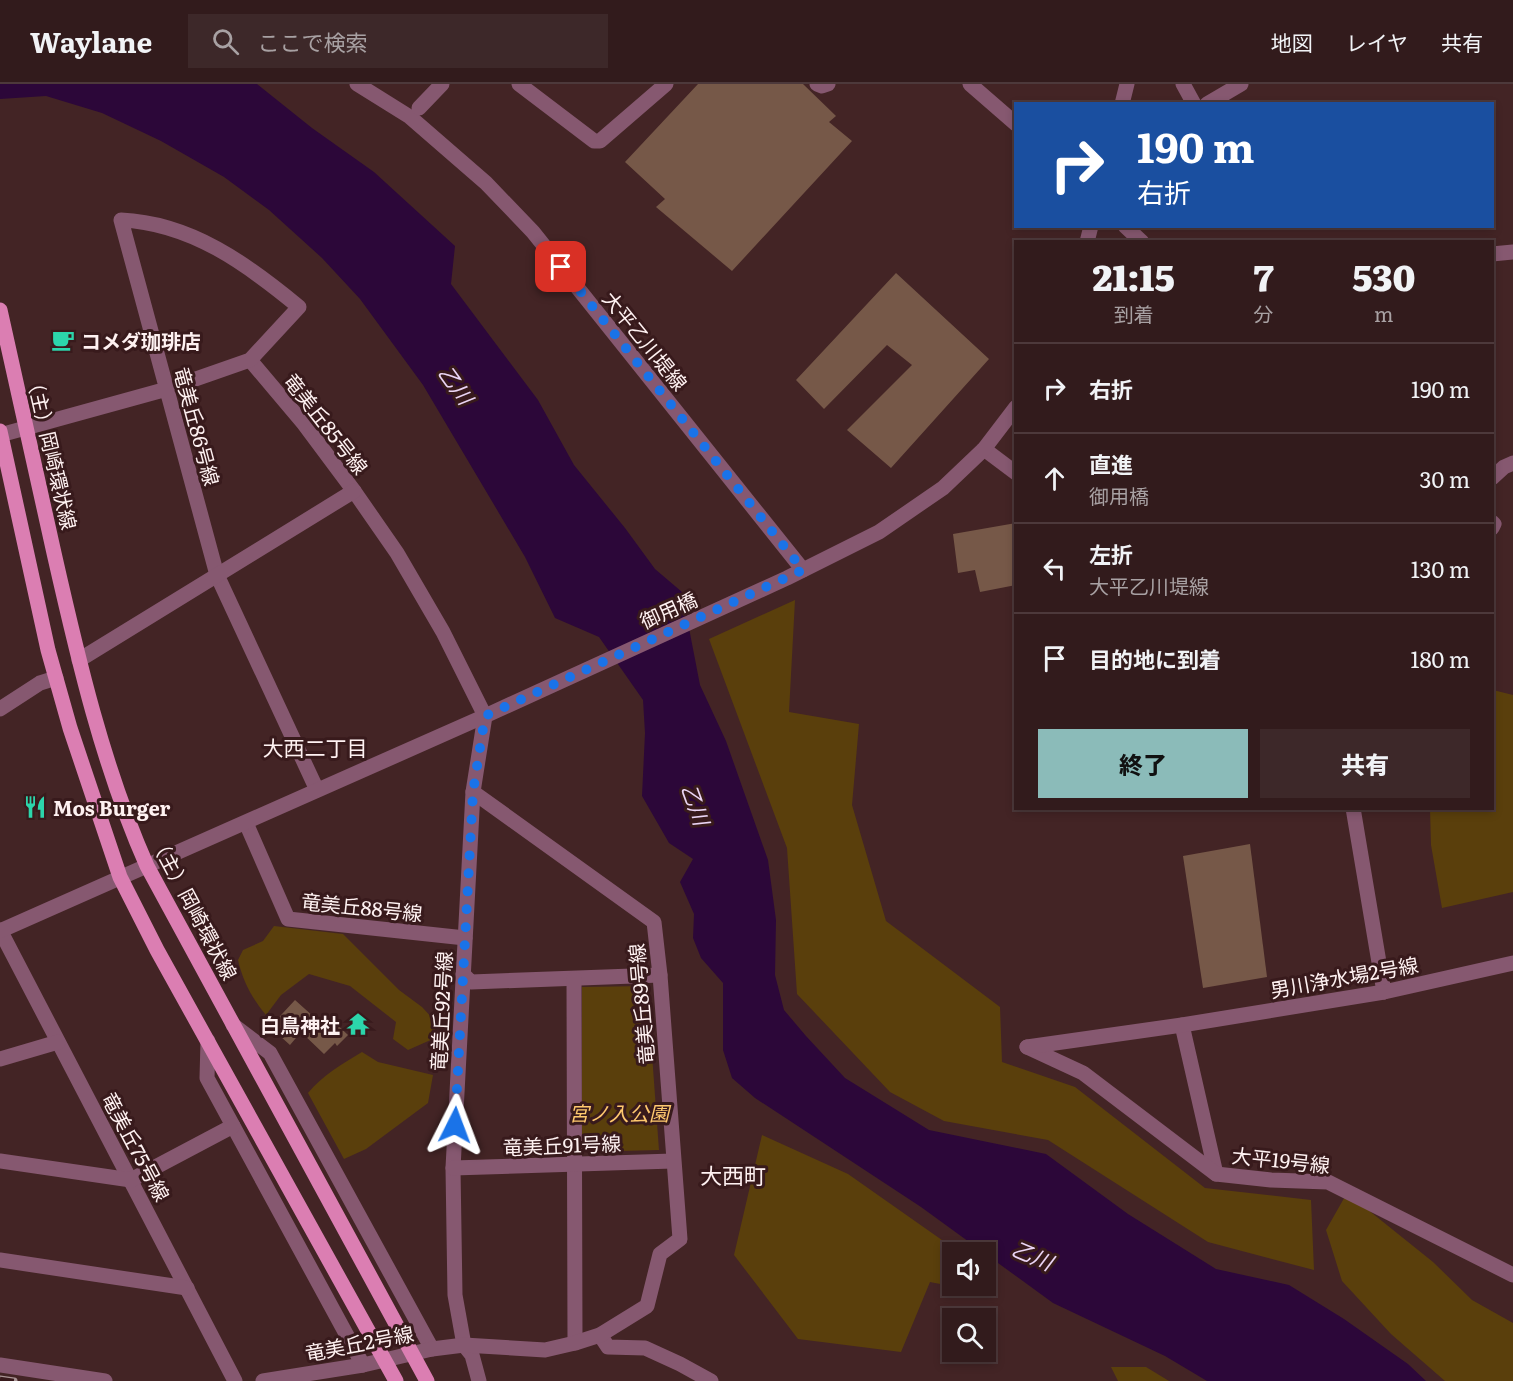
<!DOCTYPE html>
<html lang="ja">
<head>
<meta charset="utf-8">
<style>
	:root { --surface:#321b1c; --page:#3d2829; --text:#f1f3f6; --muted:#a8a1a3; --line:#4d393b; --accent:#8bbbb9 }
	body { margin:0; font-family:Literata,"Noto Sans JP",serif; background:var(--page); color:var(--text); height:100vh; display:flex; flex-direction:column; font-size:22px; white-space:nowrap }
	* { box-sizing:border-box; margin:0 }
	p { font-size:20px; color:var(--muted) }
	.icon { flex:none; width:33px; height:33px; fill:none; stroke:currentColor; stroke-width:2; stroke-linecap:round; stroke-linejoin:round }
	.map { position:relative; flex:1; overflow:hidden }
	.sheet { position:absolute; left:1014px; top:156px; width:480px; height:570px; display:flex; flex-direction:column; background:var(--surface); border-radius:0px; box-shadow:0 3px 9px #0003,0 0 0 2px var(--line) }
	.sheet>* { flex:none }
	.hud { position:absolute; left:1014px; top:18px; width:480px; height:126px; border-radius:0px; box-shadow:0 3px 9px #0003,0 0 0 2px var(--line); background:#1a4fa0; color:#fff; overflow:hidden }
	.fabs { position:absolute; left:942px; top:1158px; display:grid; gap:12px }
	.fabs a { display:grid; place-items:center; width:54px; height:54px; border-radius:0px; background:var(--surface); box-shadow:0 3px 9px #0003,0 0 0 2px var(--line); font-size:30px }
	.pin { position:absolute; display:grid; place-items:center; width:51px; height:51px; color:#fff; margin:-26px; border-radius:12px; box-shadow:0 3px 9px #0006 }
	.me { position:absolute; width:66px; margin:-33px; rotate:3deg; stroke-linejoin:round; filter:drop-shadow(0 0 4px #0008) }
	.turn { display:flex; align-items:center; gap:21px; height:126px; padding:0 24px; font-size:27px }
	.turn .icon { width:78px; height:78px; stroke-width:2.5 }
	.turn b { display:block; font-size:42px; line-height:51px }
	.eta { display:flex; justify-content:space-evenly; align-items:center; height:102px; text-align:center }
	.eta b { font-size:36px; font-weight:800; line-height:42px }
	.primary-button { display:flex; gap:12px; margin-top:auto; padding:12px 24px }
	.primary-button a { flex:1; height:69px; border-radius:0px; background:var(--accent); color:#111; font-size:24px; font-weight:800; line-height:69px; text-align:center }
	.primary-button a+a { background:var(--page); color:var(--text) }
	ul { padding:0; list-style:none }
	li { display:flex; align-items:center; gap:18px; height:90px; padding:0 24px; border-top:2px solid var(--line) }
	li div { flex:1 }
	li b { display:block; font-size:22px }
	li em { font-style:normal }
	header { display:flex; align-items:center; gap:36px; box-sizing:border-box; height:84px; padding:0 30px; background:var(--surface); border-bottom:2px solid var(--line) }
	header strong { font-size:28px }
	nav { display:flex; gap:33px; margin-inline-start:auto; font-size:21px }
	.search { width:420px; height:54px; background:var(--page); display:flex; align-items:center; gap:15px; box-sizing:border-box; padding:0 21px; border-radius:0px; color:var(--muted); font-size:22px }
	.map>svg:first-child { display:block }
</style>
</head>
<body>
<header>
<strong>Waylane</strong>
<div class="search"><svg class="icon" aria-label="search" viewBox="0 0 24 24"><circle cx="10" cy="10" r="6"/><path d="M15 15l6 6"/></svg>ここで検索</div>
<nav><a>地図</a><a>レイヤ</a><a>共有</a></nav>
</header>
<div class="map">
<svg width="1513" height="1297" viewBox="0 0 1513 1297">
	<rect width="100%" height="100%" fill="#432425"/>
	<g fill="#5a3f0c">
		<polygon points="795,516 789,628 859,640 852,721 886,837 1000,923 1002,978 1075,1003 1205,1104 1311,1116 1314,1186 1208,1158 1048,1056 944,1037 890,1008 797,910 787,764 709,555"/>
		<polygon points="1493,606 1513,611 1513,808 1442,824 1431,761 1430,725 1492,724"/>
		<path d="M274,842L343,850L399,906L422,923L435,937V954L408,966L393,955L396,938L350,902L309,890L281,911L266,931C252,914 243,898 238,876L243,866L263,857Z"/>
		<polygon points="647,902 659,1066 582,1068 582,903"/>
		<path d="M362,968L378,978L433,991L428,1019L366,1065L344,1075L308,1009C323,991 342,980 362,968Z"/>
		<polygon points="762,1051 848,1090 959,1168 952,1168 952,1202 986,1202 986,1198 991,1210 930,1198 901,1268 798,1255 734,1171"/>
		<polygon points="1347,1109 1433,1178 1472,1216 1513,1239 1513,1297 1445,1297 1391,1250 1342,1197 1326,1146"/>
		<polygon points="1111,1283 1146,1283 1169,1297 1118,1297"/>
	</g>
	<polygon fill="#2c0739" points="0,0 257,0 312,44 374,88 455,162 451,200 538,316 574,381 625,444 655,485 682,508 700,601 726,657 768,776 776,836 775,891 784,926 806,952 845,994 929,1046 1046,1070 1128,1130 1216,1185 1289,1201 1344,1235 1408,1280 1426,1297 1207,1297 1165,1272 1053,1219 921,1123 755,1014 732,994 723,966 723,899 701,874 693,854 694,830 680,798 693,775 669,759 642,712 645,649 643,616 599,553 555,534 525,473 423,301 360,215 322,174 269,126 224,93 161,57 102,29 46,12 0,15"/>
	<g fill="#765848">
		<polygon points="698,0 803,0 836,32 829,38 852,57 732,187 656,123 665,115 625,78"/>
		<polygon points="896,189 989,275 891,384 847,346 912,281 887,261 824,325 796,296"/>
		<polygon points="1016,439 1016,501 980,508 975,486 958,489 953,450"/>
		<polygon points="1250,760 1267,893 1203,904 1183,772"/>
		<polygon points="295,916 324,942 331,935 348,951 337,962 335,959 324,970 301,948 290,961 270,943"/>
	</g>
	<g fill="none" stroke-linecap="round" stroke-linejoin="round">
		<g stroke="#865870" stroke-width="15">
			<polyline points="357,0 410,33 486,99 533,148 803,486"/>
			<polyline points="519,0 594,57 600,57 666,0"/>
			<polyline points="817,0 822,2 828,0"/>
			<polyline points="970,0 1016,40"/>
			<polyline points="1183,0 1194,20"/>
			<polyline points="1122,20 1127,0"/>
			<polyline points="1207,20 1241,0"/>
			<polyline points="419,24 442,0"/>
			<polyline points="1125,142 1142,158"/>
			<polyline points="1087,158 1091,142"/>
			<polyline points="1492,170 1513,168"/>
			<polyline points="250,276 304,340 354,407 397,469 443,548 485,632 473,708 453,1084 455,1211 464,1261"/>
			<path d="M0,351L167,305L250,276L299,223C247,180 191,139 121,136L217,491L317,706"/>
			<polyline points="984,365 1016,389"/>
			<polyline points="1492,394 1504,383 1513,379"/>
			<polyline points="1492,438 1494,440 1492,444"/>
			<polyline points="79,576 354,407"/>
			<polyline points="0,625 40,599 56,594"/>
			<polyline points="1353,724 1384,908"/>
			<polyline points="246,739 288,835 465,854"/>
			<polyline points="0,846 235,1297"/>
			<polyline points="0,847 485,632 787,494 879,448 943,404 984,365 1016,323"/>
			<polyline points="463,890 471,898 660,891"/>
			<polyline points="574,895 575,1259"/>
			<polyline points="233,941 270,969 432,1265"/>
			<polyline points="1182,941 1216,1090"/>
			<polyline points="208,957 207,994 363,1281"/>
			<polyline points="1027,963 1083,989 1216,1090 1271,1096 1328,1098 1513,1191"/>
			<polyline points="1027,963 1182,941 1384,908 1513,879"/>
			<polyline points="0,975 58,958"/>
			<polyline points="0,1077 131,1096 233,1042"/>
			<polyline points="453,1084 673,1077"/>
			<polyline points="0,1176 187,1204"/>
			<polyline points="600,1251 608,1263 645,1264 680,1280 711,1297"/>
			<polyline points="464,1261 472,1271 479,1297"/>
			<polyline points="0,1281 105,1297"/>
			<polyline points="263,1297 363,1281 432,1265 464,1261 545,1266 575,1259 600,1251 647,1222 660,1170 680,1155 660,891 654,838 473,708"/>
		</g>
		<g stroke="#db7eb2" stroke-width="15">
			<path d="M0,226C18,307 36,388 54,469C78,575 103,683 147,782L427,1297"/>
			<polyline points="0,347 48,566 70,644 120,793 157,866 396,1297"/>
		</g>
		<g stroke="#a99495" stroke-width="7">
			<polyline id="rail" points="0,1295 14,1297"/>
		</g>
		<use href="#rail" stroke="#381a1c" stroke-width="4.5" stroke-dasharray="14" stroke-linecap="butt"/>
	</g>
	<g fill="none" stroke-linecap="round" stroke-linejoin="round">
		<polyline stroke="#1a73e8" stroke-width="10" stroke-dasharray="0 18" points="455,1041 473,708 485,632 803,486 561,183"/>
	</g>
	<defs>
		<g id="cafe-bare" transform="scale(1.8)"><path d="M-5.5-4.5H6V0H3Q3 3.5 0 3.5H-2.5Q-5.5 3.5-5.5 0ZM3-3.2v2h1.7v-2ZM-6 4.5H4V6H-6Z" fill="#2cd5ab" stroke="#381a1c" stroke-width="2.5" paint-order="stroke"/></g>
		<g id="restaurant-bare" transform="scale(1.8)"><path d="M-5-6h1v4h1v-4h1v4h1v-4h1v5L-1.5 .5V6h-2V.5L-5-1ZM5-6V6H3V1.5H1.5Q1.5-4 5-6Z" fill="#2cd5ab" stroke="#381a1c" stroke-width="2.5" paint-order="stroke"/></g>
		<g id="temple-bare" transform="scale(1.8)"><path d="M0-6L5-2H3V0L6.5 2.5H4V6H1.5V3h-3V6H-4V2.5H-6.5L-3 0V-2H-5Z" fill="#2cd5ab" stroke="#381a1c" stroke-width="2.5" paint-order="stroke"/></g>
	</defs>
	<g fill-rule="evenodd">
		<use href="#cafe-bare" x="63" y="256"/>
		<use href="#restaurant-bare" x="35" y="723"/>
		<use href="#temple-bare" x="358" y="940"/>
	</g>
	<g text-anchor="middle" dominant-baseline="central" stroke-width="6" stroke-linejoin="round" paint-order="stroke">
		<g font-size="20" font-weight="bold" fill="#fef1f1" stroke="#381a1c" text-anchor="start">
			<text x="81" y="256">コメダ珈琲店</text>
			<text x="53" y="723">Mos Burger</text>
			<text x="340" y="940" text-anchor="end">白鳥神社</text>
		</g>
		<g font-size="20" fill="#fef1f1" stroke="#381a1c">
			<text transform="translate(646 256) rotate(51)">大平乙川堤線</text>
			<text transform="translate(327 339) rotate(52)">竜美丘85号線</text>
			<text transform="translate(198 342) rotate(75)">竜美丘86号線</text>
			<text transform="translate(53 367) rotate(77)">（主）岡崎環状線</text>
			<text transform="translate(668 525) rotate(-24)">御用橋</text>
			<text transform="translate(362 822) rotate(6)">竜美丘88号線</text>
			<text transform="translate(195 823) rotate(62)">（主）岡崎環状線</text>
			<text transform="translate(1344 892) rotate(-10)">男川浄水場2号線</text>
			<text transform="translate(640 920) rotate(-95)">竜美丘89号線</text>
			<text transform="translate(440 927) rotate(-87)">竜美丘92号線</text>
			<text transform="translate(562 1060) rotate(-2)">竜美丘91号線</text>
			<text transform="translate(137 1062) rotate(62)">竜美丘75号線</text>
			<text transform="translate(1281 1075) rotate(6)">大平19号線</text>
			<text transform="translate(359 1258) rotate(-11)">竜美丘2号線</text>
		</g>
		<g font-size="20" font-style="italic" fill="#fec86e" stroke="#381a1c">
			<text x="619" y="1028">宮ノ入公園</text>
		</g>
		<g font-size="21" font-style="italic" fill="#ebd5f5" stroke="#381a1c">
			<text transform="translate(457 300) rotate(54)">乙川</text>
			<text transform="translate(697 720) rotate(70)">乙川</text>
			<text transform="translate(1033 1170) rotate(23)">乙川</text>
		</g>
		<g font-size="21" fill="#fef1f1" stroke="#381a1c">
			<text x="315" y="662">大西二丁目</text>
		</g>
		<g font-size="22" fill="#fef1f1" stroke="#381a1c">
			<text x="733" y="1090">大西町</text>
		</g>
	</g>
</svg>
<div class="fabs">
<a><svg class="icon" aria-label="sound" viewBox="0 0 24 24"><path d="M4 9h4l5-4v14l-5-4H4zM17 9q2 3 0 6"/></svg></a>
<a><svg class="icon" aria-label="search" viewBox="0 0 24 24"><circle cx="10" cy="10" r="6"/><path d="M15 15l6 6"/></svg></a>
</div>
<div class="pin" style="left:561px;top:183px;background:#d93025"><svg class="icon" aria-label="arrive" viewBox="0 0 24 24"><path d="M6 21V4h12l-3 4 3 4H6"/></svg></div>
<svg class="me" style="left:455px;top:1041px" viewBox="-20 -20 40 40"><path d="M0-17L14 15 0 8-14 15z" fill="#1a73e8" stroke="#fff" stroke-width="4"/></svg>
<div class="hud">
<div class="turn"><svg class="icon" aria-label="right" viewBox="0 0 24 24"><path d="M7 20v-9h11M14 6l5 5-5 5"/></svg><div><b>190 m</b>右折</div></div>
</div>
<section class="sheet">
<div class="eta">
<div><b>21:15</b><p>到着</p></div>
<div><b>7</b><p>分</p></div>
<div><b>530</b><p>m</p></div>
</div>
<ul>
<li><svg class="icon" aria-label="right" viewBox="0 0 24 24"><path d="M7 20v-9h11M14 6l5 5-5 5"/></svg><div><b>右折</b></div><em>190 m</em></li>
<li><svg class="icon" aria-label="ahead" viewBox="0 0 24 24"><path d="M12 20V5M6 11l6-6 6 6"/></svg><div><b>直進</b><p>御用橋</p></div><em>30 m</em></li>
<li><svg class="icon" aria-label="left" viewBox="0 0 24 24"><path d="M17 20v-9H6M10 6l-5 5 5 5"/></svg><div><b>左折</b><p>大平乙川堤線</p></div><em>130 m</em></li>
<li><svg class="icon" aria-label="arrive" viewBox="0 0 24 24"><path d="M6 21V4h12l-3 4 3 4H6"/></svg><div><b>目的地に到着</b></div><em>180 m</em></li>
</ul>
<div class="primary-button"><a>終了</a><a>共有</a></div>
</section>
</div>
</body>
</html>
